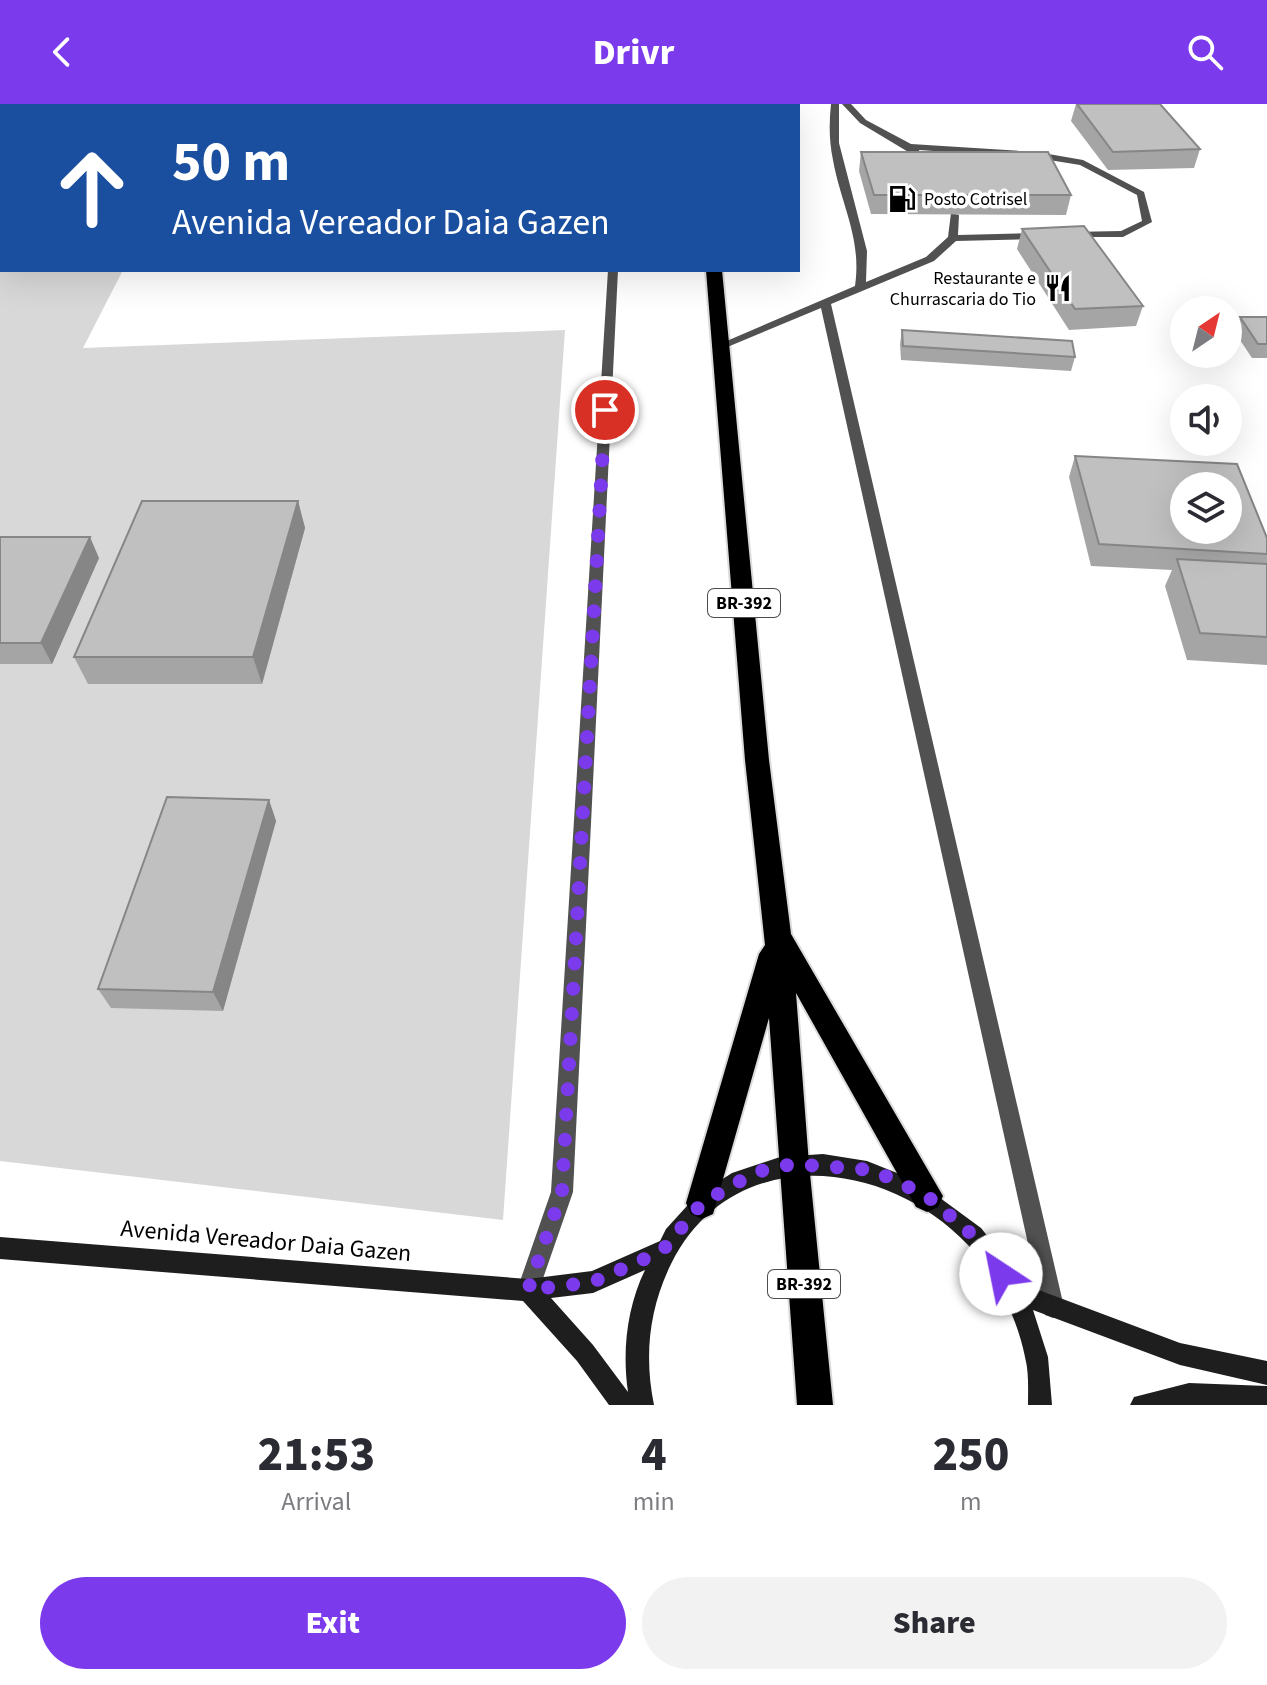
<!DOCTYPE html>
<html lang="en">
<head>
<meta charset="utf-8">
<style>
	:root { --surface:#fff; --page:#f2f2f3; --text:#2b2b33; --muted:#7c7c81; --accent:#7c3aed }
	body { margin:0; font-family:"Source Sans 3",sans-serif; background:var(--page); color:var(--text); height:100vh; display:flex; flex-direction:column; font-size:30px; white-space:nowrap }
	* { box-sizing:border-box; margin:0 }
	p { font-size:26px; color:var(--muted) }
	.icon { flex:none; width:44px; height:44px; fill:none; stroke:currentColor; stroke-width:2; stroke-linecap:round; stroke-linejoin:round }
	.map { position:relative; height:1301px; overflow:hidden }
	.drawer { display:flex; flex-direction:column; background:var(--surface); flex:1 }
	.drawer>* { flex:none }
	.banner { position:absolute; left:0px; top:0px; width:800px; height:168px; box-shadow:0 8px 32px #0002; background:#1a4fa0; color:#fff; overflow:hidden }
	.needle { width:52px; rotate:35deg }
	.fabs { position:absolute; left:1170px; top:192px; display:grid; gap:16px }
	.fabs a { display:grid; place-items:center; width:72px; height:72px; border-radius:50%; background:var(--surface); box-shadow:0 8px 32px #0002; font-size:40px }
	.pin { position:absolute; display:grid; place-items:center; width:68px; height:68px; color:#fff; margin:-34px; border:4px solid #fff; border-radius:50%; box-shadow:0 2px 8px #0007 }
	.me { position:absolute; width:88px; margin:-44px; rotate:326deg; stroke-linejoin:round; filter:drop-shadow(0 0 6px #0008) }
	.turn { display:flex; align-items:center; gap:28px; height:168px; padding:0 40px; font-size:36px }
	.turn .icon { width:104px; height:104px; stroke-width:2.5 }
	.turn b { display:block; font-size:56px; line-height:68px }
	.eta { display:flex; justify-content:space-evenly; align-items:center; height:136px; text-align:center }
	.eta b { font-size:48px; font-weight:800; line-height:56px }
	.cta { display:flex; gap:16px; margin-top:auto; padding:16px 40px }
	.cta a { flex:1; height:92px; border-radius:48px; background:var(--accent); color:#fff; font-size:32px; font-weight:800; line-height:92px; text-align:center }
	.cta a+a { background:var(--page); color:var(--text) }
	header { display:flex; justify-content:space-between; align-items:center; height:104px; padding:0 40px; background:var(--accent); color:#fff; font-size:36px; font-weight:800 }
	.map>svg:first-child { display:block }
</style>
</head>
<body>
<header><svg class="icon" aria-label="back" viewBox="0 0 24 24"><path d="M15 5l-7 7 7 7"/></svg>Drivr<svg class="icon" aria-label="search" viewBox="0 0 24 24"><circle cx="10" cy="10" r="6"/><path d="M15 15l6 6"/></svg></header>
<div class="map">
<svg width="1267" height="1301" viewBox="0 0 1267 1301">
	<rect width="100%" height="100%" fill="#fff"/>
	<polygon fill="#d8d8d8" points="0,0 210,0 2,2 2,166 123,166 83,244 565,226 503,1116 0,1057"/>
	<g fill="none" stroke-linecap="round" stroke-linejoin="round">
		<g stroke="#dbdbdb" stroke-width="4">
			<g id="highway">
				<rect x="693" y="0" width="12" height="2"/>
				<polygon points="706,166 722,166 769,656 791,830 943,1092 938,1103 927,1108 916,1103 796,889 809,1060 833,1301 797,1301 769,914 713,1110 702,1115 691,1110 686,1099 759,850 765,841 745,656"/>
			</g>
		</g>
		<g fill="#515151" fill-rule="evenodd">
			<rect x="627" y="0" width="8" height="2"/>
			<path d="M831,0H839V39L867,147L866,178L926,153L948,133L951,109L959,111L958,131L1039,129L1044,132L1039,135L956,137L934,157L831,200L1064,1203L1061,1211L1053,1214L1045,1211L1042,1203L821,204L725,244L715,242L855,182C862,134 841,101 833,56C829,37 829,19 831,0Z"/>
			<polygon points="842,0 851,0 866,16 911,40 1037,48 1083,56 1144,88 1152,118 1123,133 1066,133 1065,131 1070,128 1121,127 1142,117 1137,91 1080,61 1037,54 919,46 921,52 915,52 860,19"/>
			<polygon points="608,166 618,166 573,1088 539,1186 536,1194 528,1197 520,1194 517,1186 551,1088"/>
		</g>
		<g fill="#1e1e1e" fill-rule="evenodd">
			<path d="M823,1050L867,1057L917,1077L981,1124L1004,1153L1020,1179L1180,1239L1267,1257V1281L1180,1261L1033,1206L1048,1253L1052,1301H1028C1028,1285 1029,1268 1025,1253C1017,1213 996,1171 968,1141C884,1052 731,1039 671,1160C649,1205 644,1252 654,1301H609L577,1257L523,1197L0,1155V1133L528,1175L592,1167L660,1137L666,1125L696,1092L732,1069L780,1053ZM645,1166C627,1203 622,1247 628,1288L593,1241L551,1194L593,1189Z"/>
			<polygon points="1189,1279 1267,1282 1267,1301 1130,1301 1134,1293"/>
		</g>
		<use href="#highway" fill="#000" fill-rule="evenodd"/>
	</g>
	<g fill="#a5a5a5">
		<polygon points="1076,0 1160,0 1200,45 1194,64 1108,66 1071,17"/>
		<polygon points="861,48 1071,91 1066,111 871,110 859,67"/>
		<polygon points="1022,125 1143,202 1136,222 1069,226 1017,145"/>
		<polygon points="1240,213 1267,213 1267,254 1252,254 1234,227"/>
		<polygon points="902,226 1075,253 1071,267 901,256 900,240"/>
		<polygon points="1075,352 1267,434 1267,561 1187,556 1165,482 1172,466 1091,462 1069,373"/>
		<polygon points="298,397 305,424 262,580 88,580 74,553"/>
		<polygon points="0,433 99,454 52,560 0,560"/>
		<polygon points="269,696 276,717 223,907 111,904 98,885"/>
	</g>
	<g fill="#868686">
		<polygon points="298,397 305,424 262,580 253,553"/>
		<polygon points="90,433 99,454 52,560 41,539"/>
		<polygon points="269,696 276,717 223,907 213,888"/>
	</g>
	<g fill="#c0c0c0" stroke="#868686" stroke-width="2" fill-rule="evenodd">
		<polygon points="1077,0 1160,0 1200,45 1113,48"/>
		<polygon points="861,48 1048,48 1071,91 874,91"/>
		<polygon points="1084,122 1143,202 1075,205 1022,125"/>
		<polygon points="1240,213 1267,213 1267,240 1258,240"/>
		<polygon points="902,226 1072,237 1075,253 903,242"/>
		<path d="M1075,352L1237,360L1267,434V450L1099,440ZM1184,382H1228V426H1184Z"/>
		<polygon points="142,397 298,397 253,553 74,553"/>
		<polygon points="0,433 90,433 41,539 0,539"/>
		<polygon points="1177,455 1267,460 1267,533 1200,529"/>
		<polygon points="167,693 269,696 213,888 98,885"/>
	</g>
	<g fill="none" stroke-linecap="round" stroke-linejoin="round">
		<polyline stroke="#7c3aed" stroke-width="14" stroke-dasharray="0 25.2" points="605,306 562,1088 528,1186 593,1178 662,1147 702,1099 756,1068 793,1060 873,1066 927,1092 976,1134 1001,1170"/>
	</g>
	<defs>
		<g id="fuel-bare" transform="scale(2.16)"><path d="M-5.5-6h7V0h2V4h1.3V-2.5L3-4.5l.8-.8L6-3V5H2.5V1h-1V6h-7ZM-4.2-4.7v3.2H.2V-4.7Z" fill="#000" stroke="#fff" stroke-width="2.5" paint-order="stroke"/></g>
		<g id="restaurant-bare" transform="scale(2.16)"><path d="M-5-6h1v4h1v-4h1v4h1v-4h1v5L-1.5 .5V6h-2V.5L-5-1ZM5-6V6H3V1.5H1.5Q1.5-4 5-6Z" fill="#000" stroke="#fff" stroke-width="2.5" paint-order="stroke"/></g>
	</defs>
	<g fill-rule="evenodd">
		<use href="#fuel-bare" x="902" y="95"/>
		<use href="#restaurant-bare" x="1058" y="184"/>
	</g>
	<g text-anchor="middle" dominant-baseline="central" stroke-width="7" stroke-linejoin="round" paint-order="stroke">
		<g font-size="18" fill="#000" stroke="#fff" text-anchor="start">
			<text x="924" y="95">Posto Cotrisel</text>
			<text x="1036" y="174" text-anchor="end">Restaurante e<tspan x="1036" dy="21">Churrascaria do Tio</tspan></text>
		</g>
		<g fill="#fff" stroke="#4c4c4c" stroke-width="2">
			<rect x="708" y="485" width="72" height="28" rx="6"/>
			<rect x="768" y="1166" width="72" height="28" rx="6"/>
		</g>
		<g font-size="18" font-weight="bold" fill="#000">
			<text x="744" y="499">BR-392</text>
			<text x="804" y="1180">BR-392</text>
		</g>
		<g font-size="24" fill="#000" stroke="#fff">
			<text transform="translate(266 1137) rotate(5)">Avenida Vereador Daia Gazen</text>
		</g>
	</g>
</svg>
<div class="fabs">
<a><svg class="needle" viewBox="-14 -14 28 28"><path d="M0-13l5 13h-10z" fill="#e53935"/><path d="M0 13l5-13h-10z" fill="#7c7c81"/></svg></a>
<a><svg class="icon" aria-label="sound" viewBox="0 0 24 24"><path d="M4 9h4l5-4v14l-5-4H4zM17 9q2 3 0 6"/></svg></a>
<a><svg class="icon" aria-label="layers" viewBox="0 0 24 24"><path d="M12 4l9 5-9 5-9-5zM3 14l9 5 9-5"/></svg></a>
</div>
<div class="pin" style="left:605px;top:306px;background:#d93025"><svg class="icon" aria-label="arrive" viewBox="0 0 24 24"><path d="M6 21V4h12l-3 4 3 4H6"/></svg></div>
<svg class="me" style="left:1001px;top:1170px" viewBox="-20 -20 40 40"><circle r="19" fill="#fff"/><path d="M0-13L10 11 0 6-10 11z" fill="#7c3aed"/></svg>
<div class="banner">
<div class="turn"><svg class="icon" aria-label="ahead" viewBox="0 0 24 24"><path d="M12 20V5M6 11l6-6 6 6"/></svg><div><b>50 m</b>Avenida Vereador Daia Gazen</div></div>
</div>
</div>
<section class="drawer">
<div class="eta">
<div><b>21:53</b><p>Arrival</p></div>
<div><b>4</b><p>min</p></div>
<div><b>250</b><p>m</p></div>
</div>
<div class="cta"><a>Exit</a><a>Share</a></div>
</section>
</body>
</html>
